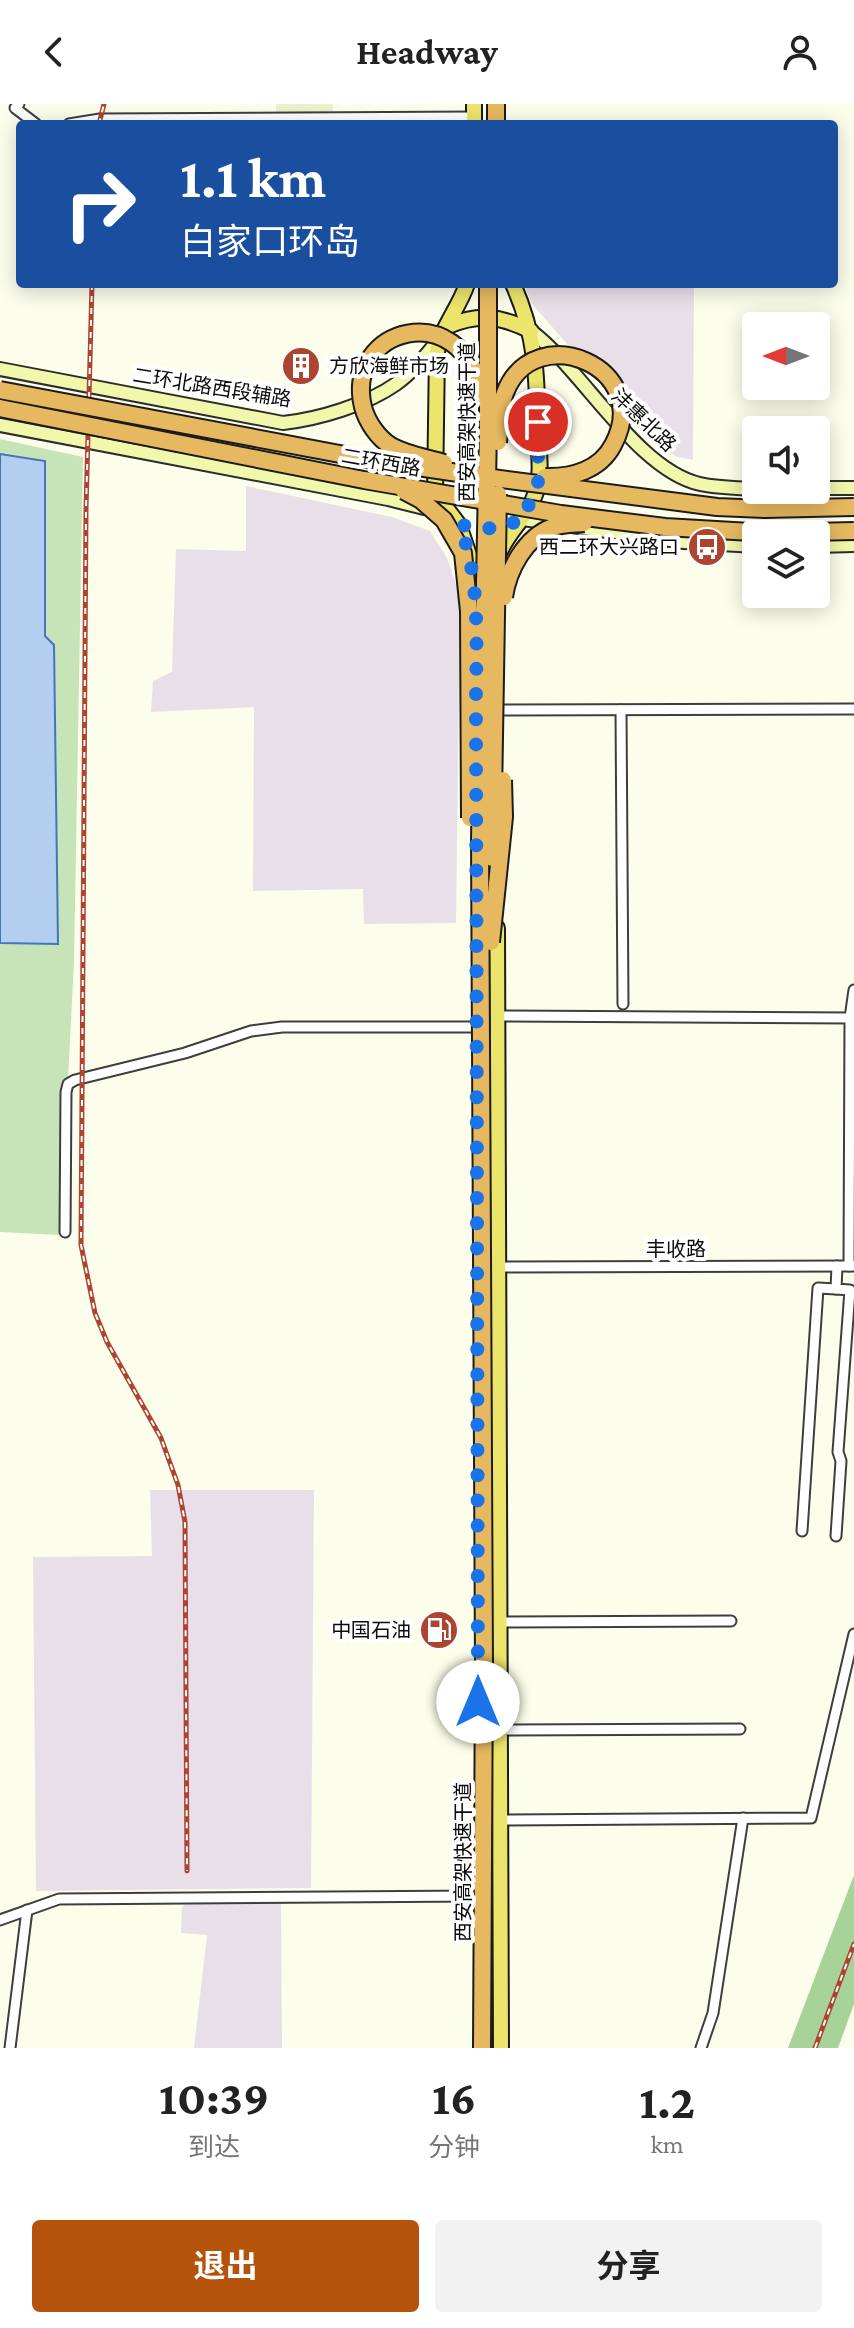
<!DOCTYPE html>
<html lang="zh">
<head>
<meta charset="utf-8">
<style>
	:root { --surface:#fff; --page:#f2f2f2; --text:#222; --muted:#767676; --accent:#b45309 }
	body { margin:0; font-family:"Crimson Pro","Noto Sans SC",serif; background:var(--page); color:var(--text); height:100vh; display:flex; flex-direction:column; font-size:30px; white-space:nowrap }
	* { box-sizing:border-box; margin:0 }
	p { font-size:26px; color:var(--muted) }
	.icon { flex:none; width:44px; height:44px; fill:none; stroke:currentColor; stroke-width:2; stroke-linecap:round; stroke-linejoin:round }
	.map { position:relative; height:1944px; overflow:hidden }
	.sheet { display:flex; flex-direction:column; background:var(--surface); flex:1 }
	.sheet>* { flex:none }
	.banner { position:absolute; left:16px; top:16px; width:822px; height:168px; border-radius:8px; box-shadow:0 4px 20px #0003; background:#1a4fa0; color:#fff; overflow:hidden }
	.needle { width:52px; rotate:270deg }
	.controls { position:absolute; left:742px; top:208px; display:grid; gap:16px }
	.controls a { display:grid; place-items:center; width:88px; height:88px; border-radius:8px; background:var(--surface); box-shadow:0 4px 20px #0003; font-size:40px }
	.pin { position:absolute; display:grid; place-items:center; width:68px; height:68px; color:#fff; margin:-34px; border:4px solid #fff; border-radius:50%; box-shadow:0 2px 8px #0007 }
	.me { position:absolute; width:88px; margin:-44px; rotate:0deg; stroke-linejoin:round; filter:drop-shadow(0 0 6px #0008) }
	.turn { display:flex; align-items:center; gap:28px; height:168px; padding:0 32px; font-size:36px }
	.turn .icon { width:104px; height:104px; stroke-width:2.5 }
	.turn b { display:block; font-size:56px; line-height:68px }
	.eta { display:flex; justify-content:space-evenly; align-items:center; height:136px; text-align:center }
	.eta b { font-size:48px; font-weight:700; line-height:56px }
	.cta { display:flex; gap:16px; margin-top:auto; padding:16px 32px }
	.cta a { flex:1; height:92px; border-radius:8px; background:var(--accent); color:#fff; font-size:32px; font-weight:700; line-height:92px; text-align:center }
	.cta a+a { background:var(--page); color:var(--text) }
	header { display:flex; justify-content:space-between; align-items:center; height:104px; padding:0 32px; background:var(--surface); font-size:36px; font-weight:700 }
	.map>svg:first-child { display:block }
</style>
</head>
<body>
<header><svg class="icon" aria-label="back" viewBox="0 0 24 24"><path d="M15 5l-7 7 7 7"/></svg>Headway<svg class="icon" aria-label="person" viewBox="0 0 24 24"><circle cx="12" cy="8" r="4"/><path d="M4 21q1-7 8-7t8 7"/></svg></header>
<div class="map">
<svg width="854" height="1944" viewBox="0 0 854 1944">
	<rect width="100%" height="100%" fill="#fdfdeb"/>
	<g fill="#e9dfe8">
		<polygon points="524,180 694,180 693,356 675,352 634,316 532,200"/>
		<polygon points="246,382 392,413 430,427 447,454 460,492 456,819 364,820 363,785 253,787 254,603 151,608 153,577 172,568 176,445 246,447"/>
		<polygon points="150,1386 314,1386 311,1784 36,1787 33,1453 152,1452"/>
		<polygon points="190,1797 281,1798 282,1944 194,1944 207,1831 181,1829 182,1803"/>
	</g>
	<rect fill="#ecf0cd" x="276" y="0" width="57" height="8"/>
	<polygon fill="#c6e4b8" points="0,335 83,353 74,858 60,1131 0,1128"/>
	<polygon fill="#a7d399" points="854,1771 854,1900 838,1944 788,1944"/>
	<polygon fill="#b4cef0" stroke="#4275c0" stroke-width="2" points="0,350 45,357 45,532 54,541 58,840 0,839"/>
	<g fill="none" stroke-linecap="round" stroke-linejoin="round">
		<g stroke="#3e3e3e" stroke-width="13">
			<g id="street">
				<polyline points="19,0 15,4 36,20"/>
				<polyline points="69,20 100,15 474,13"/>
				<polyline points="497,606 854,605"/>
				<polyline points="621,606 623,900"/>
				<polyline points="497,912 850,914 849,1162"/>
				<polyline points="850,914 854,886"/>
				<polyline points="65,1128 66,988 68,980 75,976 185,949 251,927 282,923 477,923"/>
				<polyline points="498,1163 854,1162"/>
				<polyline points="802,1427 818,1184 836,1185"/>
				<polyline points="836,1432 841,1357 838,1348 850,1186 836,1185 837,1162"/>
				<polyline points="499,1518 731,1517"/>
				<polyline points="500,1626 740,1625"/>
				<polyline points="500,1716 811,1714 854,1530"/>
				<polyline points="0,1816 59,1795 477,1792"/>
				<polyline points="10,1944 27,1806"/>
				<polyline points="701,1944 713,1909 743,1714"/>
			</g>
		</g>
		<g stroke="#2d2d2d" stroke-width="16">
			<g id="secondary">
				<path d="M531,227C582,265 637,366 700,380C718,384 738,384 756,385"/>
				<path d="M0,265L283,319C319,315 366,301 396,280C414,267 427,250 440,234"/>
				<polyline points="0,321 388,395 424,404"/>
				<polyline points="816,384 854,384"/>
				<polyline points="523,415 684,438 756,442"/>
				<polyline points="816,442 854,441"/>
			</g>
		</g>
		<g stroke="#1c1c1c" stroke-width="18">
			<g id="primary">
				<polyline points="474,20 474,0"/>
				<path d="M467,180C459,204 441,224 437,248L435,389L459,421L470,454"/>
				<path d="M448,222C479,209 501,212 531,227"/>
				<path d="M498,452C508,426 527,415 536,388C542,371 539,350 538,332C537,274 537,234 513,180"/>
				<polyline points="497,824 501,1944"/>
			</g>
		</g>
		<g stroke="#1c1c1c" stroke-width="20">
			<polyline id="highway" points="496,0 496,20"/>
		</g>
		<use href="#street" stroke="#fff" stroke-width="9"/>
		<use href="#secondary" stroke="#f1f7ab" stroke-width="12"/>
		<use href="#primary" stroke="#ebe56c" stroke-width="14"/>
		<use href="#highway" stroke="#e6b85f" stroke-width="16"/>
		<g stroke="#ad4331" stroke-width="5">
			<g id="rail">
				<polyline points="99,20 104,0"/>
				<polyline points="92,180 86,405 81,1141 95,1209 107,1238 161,1334 178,1381 185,1418 187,1767"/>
				<polyline points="815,1944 854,1840"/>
			</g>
		</g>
		<use href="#rail" stroke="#fff" stroke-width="2" stroke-dasharray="6" stroke-linecap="butt"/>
		<g stroke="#1c1c1c" stroke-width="20" stroke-linecap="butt">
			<g id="highway-bridge">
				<polyline points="0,286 377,357 485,373 717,403 765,405 854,403"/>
				<polyline points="0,304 364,376 561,410 665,423 767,429 854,427"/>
				<path d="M498,338C500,323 499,303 505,289C534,213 655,263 613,341C600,366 572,374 545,373"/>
				<path d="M444,359C427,354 407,351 391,342C378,334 367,318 363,303C344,223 462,192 481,289"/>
				<polyline points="404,387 421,396 444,416 463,449 469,507 470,714"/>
				<path d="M504,493C508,466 525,433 553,423C563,420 574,420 584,419"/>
				<polyline points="492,754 498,390"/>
				<polyline points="491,838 504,713 503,676"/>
				<polyline points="482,1944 484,1563 480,735 488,326 488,180"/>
			</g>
		</g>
		<use href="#highway-bridge" stroke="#e6b85f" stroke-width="16"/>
	</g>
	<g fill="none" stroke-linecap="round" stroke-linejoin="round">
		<path stroke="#1a73e8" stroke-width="14" stroke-dasharray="0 25.2" d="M478,1598L476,616C475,556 483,475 459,421L497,425L523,415L538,378V318"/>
	</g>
	<defs>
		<g id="building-disc" transform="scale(2)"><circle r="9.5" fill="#ad4331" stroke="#fff"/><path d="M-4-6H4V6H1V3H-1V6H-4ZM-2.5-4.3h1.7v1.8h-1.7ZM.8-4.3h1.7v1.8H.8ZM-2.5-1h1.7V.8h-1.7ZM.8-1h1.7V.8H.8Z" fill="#fff"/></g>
		<g id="bus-disc" transform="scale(2)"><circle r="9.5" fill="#ad4331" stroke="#fff"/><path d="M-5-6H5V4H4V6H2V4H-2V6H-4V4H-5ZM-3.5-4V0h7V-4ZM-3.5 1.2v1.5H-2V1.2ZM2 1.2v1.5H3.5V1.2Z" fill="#fff"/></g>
		<g id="fuel-disc" transform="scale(2)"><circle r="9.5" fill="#ad4331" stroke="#fff"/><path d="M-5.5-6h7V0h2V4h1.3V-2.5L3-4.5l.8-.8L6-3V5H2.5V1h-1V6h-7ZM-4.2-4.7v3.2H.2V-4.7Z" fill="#fff"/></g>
	</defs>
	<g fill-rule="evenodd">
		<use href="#building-disc" x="301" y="262"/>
		<use href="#bus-disc" x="707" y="443"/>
		<use href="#fuel-disc" x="439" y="1526"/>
	</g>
	<g text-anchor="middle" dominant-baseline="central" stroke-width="8" stroke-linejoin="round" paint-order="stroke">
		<g font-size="20" fill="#0b0b0b" stroke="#fff" text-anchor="end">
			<text x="329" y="262" text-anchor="start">方欣海鲜市场</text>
			<text x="679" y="443">西二环大兴路口</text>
			<text x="411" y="1526">中国石油</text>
		</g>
		<g font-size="20" fill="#0b0b0b" stroke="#fff">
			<text transform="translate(212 283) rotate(9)">二环北路西段辅路</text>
			<text transform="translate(644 316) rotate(44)">沣惠北路</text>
			<text transform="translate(467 318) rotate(-90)">西安高架快速干道</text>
			<text transform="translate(381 358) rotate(10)">二环西路</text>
			<text x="676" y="1145">丰收路</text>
			<text transform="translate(463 1758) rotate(-90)">西安高架快速干道</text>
		</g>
	</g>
</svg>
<div class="controls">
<a><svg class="needle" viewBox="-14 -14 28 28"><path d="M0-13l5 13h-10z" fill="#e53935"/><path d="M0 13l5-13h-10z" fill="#767676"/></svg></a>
<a><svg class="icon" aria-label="sound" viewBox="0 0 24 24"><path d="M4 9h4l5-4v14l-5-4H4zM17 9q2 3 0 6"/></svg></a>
<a><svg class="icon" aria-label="layers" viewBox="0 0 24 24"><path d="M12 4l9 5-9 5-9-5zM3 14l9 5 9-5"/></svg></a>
</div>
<div class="pin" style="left:538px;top:318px;background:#d93025"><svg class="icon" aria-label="arrive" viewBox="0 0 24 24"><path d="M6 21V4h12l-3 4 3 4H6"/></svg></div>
<svg class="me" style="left:478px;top:1598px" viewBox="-20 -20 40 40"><circle r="19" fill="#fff"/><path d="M0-13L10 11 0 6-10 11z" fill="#1a73e8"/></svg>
<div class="banner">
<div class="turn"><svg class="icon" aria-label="right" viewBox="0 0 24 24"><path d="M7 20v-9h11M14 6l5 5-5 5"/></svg><div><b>1.1 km</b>白家口环岛</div></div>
</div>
</div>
<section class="sheet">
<div class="eta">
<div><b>10:39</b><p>到达</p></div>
<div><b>16</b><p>分钟</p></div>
<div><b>1.2</b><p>km</p></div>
</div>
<div class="cta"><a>退出</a><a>分享</a></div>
</section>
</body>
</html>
